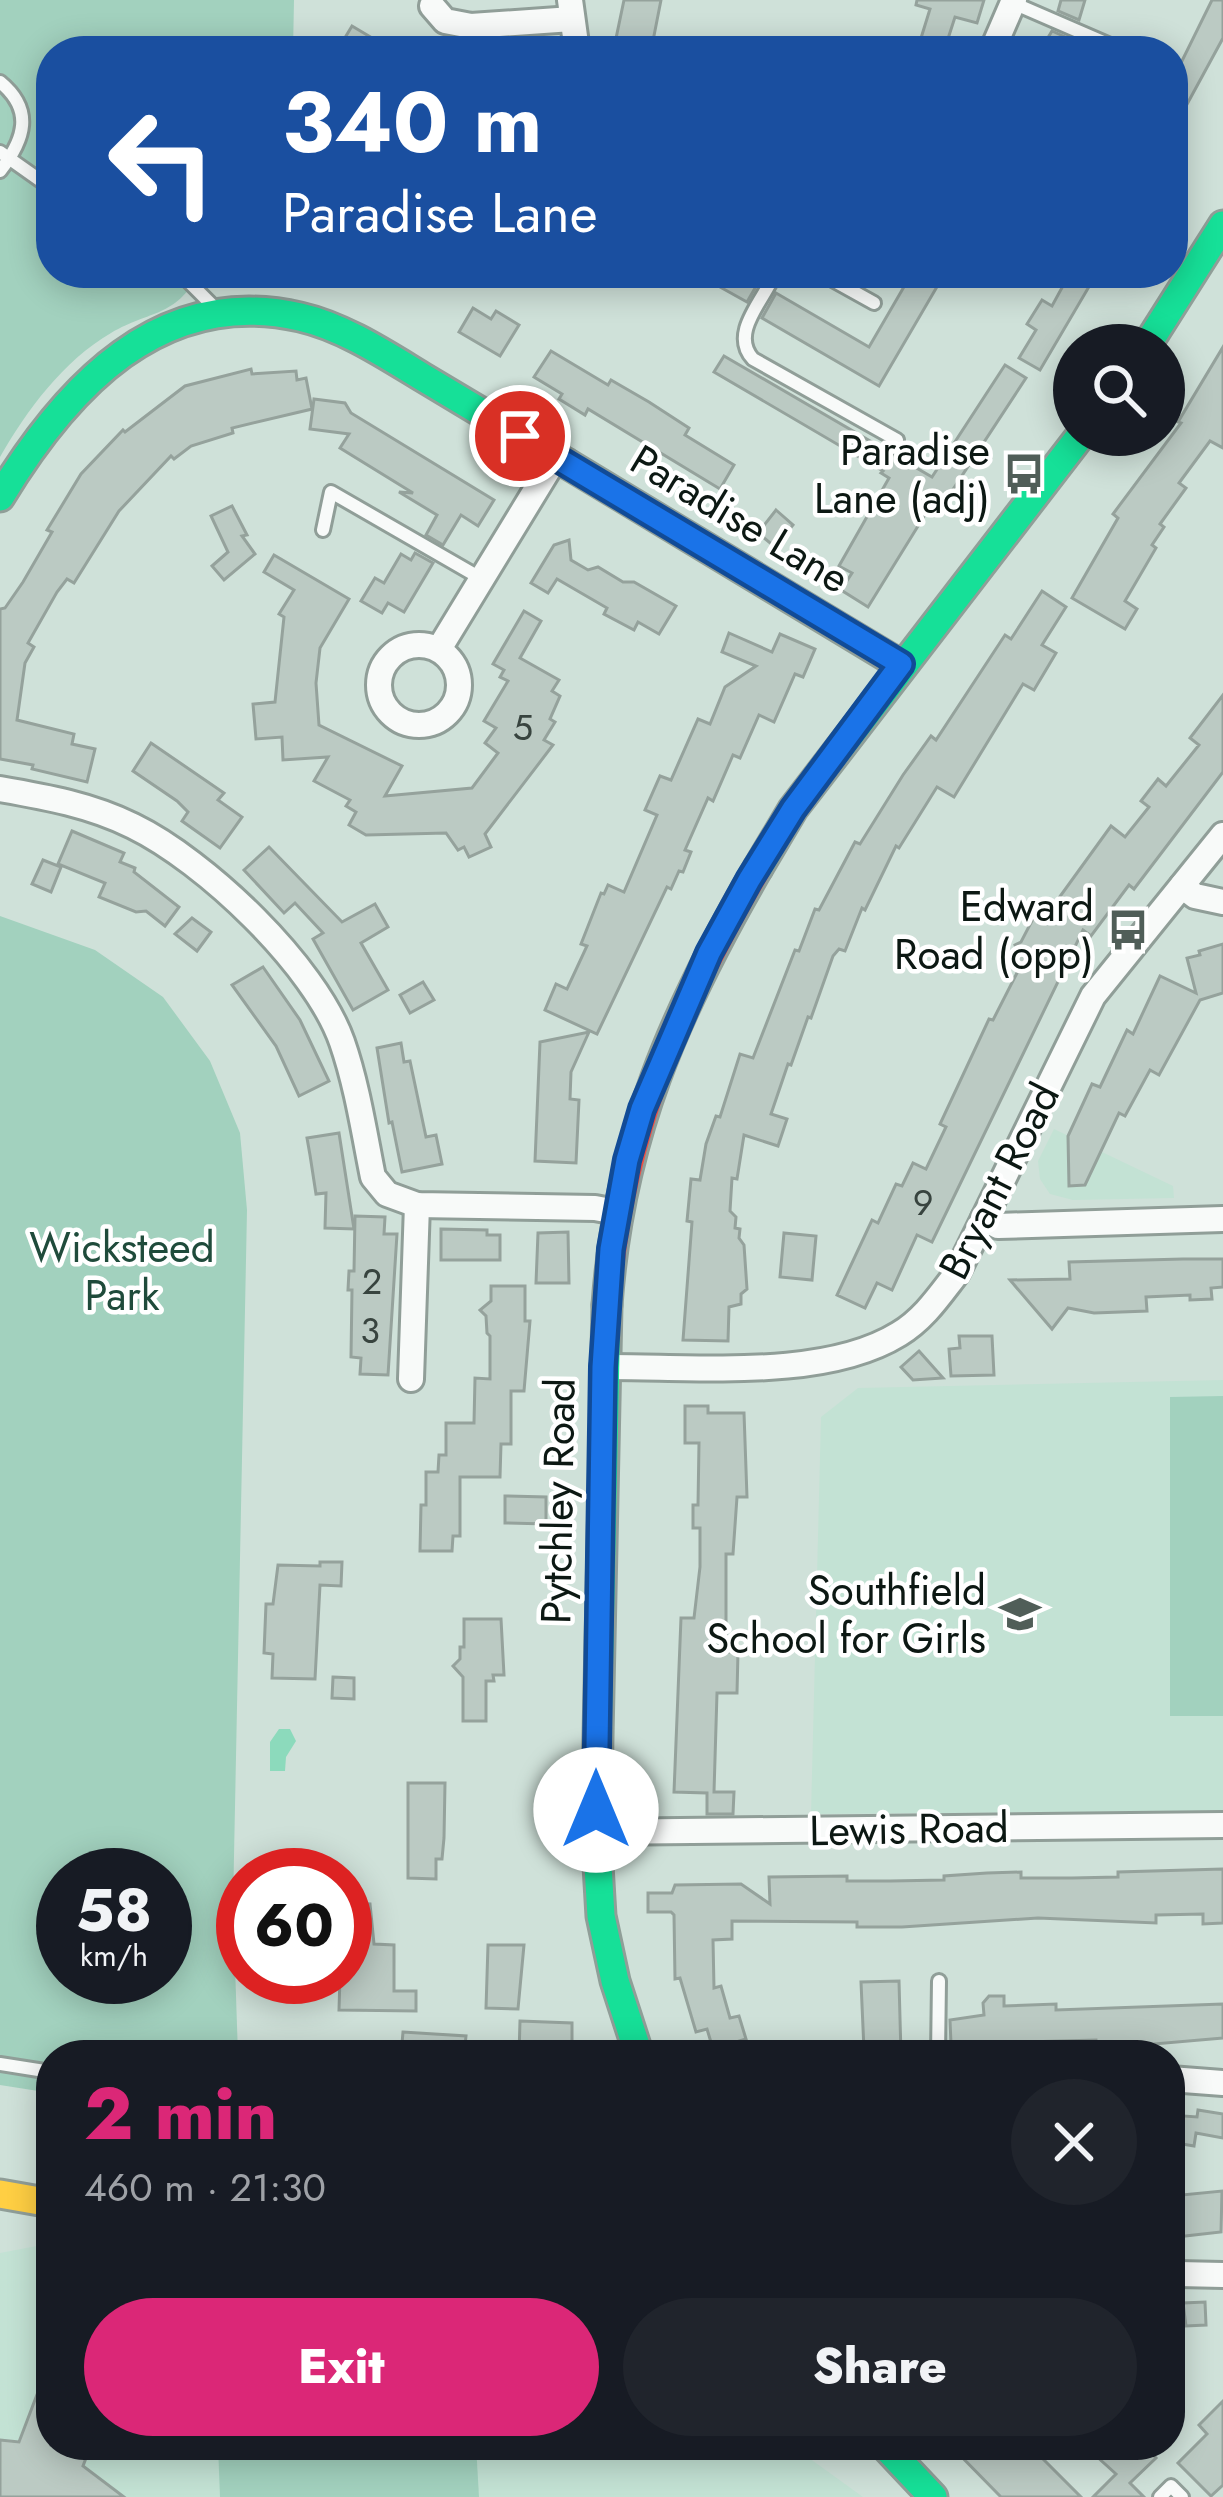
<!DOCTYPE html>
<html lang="en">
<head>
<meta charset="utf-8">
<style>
	:root { --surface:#171b24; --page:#20242c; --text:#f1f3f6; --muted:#9ea1a6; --accent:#db2777 }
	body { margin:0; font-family:Jost,sans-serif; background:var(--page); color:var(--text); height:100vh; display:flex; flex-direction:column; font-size:45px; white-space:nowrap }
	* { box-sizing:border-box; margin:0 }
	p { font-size:39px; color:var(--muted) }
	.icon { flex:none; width:66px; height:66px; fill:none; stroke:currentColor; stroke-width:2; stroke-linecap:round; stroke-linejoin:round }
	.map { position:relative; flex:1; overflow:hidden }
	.drawer { position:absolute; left:36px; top:2040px; width:1149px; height:420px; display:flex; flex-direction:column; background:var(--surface); border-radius:48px; box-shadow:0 6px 30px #0003 }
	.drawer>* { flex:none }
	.hud { position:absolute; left:36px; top:36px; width:1152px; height:252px; border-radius:48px; box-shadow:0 6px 30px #0003; background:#1a4fa0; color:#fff; overflow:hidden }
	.tools { position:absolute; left:1053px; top:324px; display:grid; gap:24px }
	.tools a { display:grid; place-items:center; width:132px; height:132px; border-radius:50%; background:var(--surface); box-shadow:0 6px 30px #0003; font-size:60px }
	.speed { position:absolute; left:36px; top:1848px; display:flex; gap:24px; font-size:60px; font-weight:700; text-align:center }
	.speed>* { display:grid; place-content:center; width:156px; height:156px; border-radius:50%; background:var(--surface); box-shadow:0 6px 30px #0003; line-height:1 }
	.speed small { font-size:30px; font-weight:400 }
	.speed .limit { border:18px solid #d22; background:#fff; color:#111 }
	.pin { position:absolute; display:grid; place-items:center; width:102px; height:102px; color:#fff; margin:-51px; border:6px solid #fff; border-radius:50%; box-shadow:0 3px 12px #0007 }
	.me { position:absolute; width:132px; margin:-66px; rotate:0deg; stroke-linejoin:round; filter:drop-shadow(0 0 9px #0008) }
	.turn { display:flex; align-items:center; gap:42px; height:252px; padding:0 48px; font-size:54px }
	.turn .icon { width:156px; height:156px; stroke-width:2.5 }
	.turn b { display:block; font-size:84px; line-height:102px }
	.round { display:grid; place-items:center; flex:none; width:126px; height:126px; border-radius:63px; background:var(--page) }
	.head { display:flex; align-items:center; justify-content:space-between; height:204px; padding:0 48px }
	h1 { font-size:72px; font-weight:800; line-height:90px; color:var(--accent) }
	.action { display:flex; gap:24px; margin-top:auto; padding:24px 48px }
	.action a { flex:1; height:138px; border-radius:72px; background:var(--accent); color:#fff; font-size:48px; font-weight:800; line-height:138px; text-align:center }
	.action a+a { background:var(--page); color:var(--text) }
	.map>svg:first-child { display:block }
</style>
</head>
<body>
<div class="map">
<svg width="1223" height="2497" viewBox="0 0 1223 2497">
	<rect width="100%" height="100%" fill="#cfe1d9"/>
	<g fill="#c3e2d4">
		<polygon points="1054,1129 1173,1186 1174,1198 1073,1200 1050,1194 1040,1179 1038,1161"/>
		<polygon points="1223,1380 1223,1811 811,1814 821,1417 858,1388"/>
		<polygon points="42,2245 51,2245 51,2445 791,2445 863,2497 0,2497 0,2253"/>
	</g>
	<g fill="#a2d1be" fill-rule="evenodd">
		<path d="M0,0H294L293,51H51V273H200C173,319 152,309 111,333C63,361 27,410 0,457Z"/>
		<path d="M0,916L95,950L163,997L210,1061L240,1133L247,1210L233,1906L238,2055H51V2093L0,2085ZM63,1875H165V1977H63Z"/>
		<polygon points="1223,1396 1223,1716 1170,1716 1170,1397"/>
		<polygon points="218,2445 476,2445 479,2497 220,2497"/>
	</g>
	<polygon fill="#8cdabc" points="279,1729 290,1729 296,1741 286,1757 285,1771 270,1771 270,1742"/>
	<g fill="#bbcac3" stroke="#95a29c" stroke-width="3">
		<polygon points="624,0 661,0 651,51 614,48"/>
		<polygon points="917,0 984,0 977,23 955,17 944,51 917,51 930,9 916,5"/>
		<polygon points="1061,0 1085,0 1079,20 1058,11"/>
		<polygon points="1212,0 1223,0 1223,38 1173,130 1173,79"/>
		<polygon points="352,26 394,51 337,51"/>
		<polygon points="1052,31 1072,40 1069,51 1040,51"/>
		<polygon points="695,273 746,273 758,283 747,302"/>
		<polygon points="912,273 945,273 879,386 762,318 776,293 869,347"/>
		<polygon points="1070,273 1097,273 1040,370 1019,358 1036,330 1027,324 1042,300 1052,306"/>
		<polygon points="473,308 491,319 496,311 519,325 500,356 459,332"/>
		<polygon points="1223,347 1223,448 1210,441 1179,483 1186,488 1160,524 1164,527 1152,545 1156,548 1125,601 1137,609 1125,629 1072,598 1118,518 1113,514 1181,423 1178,422"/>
		<polygon points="551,351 608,385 611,380 649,402 689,428 685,435 734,465 720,489 588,409 585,415 559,399 562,394 534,377"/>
		<polygon points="724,356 932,477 1005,365 1026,378 944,503 936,497 868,607 841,590 852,573 839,566 889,478 881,473 883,471 714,372"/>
		<polygon points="251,369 252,374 296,371 297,380 306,378 312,409 232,428 233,433 191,446 174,459 171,456 119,511 74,583 67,579 57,592 28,643 34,647 25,663 17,720 74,734 72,744 95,749 87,782 32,769 33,765 0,759 0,609 5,608 23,582 52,532 47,530 81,474 123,430 125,432 185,386"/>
		<polygon points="314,399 345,403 351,413 494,500 478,526 461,515 443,545 426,535 437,515 399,492 413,493 340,448 349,434 310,429"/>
		<polygon points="232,506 247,535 242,536 255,554 224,580 212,566 228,552 211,516"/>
		<polygon points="776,510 793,525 775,547 758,533"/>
		<polygon points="569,540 571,560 588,570 598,567 623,582 634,582 676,606 659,634 638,622 634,630 604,614 607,608 557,579 548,593 531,583 554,545"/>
		<polygon points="415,553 433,563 404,612 388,603 382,613 361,601 375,578 384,583 401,554 411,560"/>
		<polygon points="274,555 349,599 320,648 316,683 319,725 402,766 385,796 472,788 498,753 485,743 496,728 484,721 508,681 500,677 504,670 493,664 524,611 541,621 520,658 559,680 552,691 560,696 550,719 555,722 544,740 553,745 485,834 491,847 469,857 464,847 458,850 446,833 366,835 349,825 356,812 346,806 350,800 314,781 328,757 283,760 282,737 256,739 253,704 275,702 284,617 279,614 294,590 264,572"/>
		<polygon points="1042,591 1066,607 1042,645 1056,653 1034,690 1023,684 954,797 937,787 899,848 896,846 865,910 862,908 845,951 839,949 833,956 811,1018 808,1017 791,1065 788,1064 771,1114 787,1119 778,1146 744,1135 737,1179 732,1178 730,1211 736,1217 735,1228 740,1229 739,1238 744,1245 747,1289 741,1294 741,1304 729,1307 728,1341 683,1340 692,1222 687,1221 691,1179 700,1180 706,1144 716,1116 720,1117 740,1054 753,1058 795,950 799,951 815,909 819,910 855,842 860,844 903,775 931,736 936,740 1005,635 1011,639"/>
		<polygon points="729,633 772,652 780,634 815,649 803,677 795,674 774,722 759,715 740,758 733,755 713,801 708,798 685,850 691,852 683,872 679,871 671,889 667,887 597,1034 545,1010 556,984 567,989 587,946 581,944 601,893 604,894 608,885 624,892 657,815 645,810 660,776 671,780 698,719 710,724 725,687 756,666 722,652"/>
		<polygon points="1223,695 1223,772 1134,889 1129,885 1091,936 1083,930 932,1242 917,1235 892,1290 877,1283 865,1308 837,1295 872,1220 878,1223 896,1184 902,1186 913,1163 926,1169 946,1127 940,1124 989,1019 993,1020 1019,969 1012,965 1018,953 1015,945 1021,942 1035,915 1043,920 1111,826 1125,837 1149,807 1141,801 1158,779 1166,786 1199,745 1190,738"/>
		<polygon points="151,743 224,793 218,800 242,817 220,848 182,821 188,812 177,801 133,771"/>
		<polygon points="72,831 124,853 120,862 135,868 134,872 179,907 165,926 146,911 136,912 99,897 105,883 58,864"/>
		<polygon points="269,847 342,922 375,904 388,927 361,943 388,990 353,1010 313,939 323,933 295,903 284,913 244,870"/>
		<polygon points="43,860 61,867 51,892 32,884"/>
		<polygon points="192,918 211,932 197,951 175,934"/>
		<polygon points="1223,944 1223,993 1200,1000 1159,1075 1150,1070 1125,1116 1119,1113 1085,1185 1069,1186 1068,1136 1092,1084 1100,1087 1127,1030 1133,1034 1160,976 1196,993 1187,958 1200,955 1199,951"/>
		<polygon points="263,967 300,1020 329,1081 299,1096 276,1046 232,985"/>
		<polygon points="423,982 434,1000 410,1013 400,995"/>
		<polygon points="589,1032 571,1072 570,1099 579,1100 576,1163 535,1161 540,1042"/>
		<polygon points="401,1043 404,1062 410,1061 426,1137 436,1135 442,1164 402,1172 392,1122 389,1123 377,1048"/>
		<polygon points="339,1133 354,1229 325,1228 326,1193 316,1194 310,1155 307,1138"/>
		<polygon points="355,1216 385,1217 384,1234 397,1234 388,1375 360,1374 361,1358 351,1357 352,1290 348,1290 349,1271 354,1271"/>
		<polygon points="441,1229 487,1230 487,1235 500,1235 500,1260 441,1260"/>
		<polygon points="568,1232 569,1283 536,1283 538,1233"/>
		<polygon points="784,1233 816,1236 812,1280 780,1277"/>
		<polygon points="1183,1259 1223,1259 1223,1287 1211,1288 1212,1299 1190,1300 1190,1295 1146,1297 1147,1311 1094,1313 1068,1308 1052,1329 1010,1280 1070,1279 1069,1262"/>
		<polygon points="491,1286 525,1286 525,1321 530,1321 524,1391 511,1391 511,1444 501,1444 500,1477 460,1477 460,1536 453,1536 452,1551 420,1551 421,1505 426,1505 426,1472 438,1472 439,1455 446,1455 446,1423 474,1423 475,1378 490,1379 490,1336 487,1333 486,1316 480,1310 491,1301"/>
		<polygon points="959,1336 992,1336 994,1375 951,1376 949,1349 960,1348"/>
		<polygon points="919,1351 943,1378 913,1380 901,1367"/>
		<polygon points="685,1406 708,1406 708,1413 744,1413 747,1497 737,1497 733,1554 726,1554 726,1652 738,1652 737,1693 717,1693 714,1792 734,1792 733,1814 707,1814 707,1793 674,1792 681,1618 694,1618 700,1567 700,1528 693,1528 693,1505 698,1505 699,1443 685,1443"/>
		<polygon points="505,1496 546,1497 546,1524 505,1523"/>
		<polygon points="320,1562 342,1562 341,1586 320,1585 315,1679 272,1678 273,1654 264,1653 266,1604 273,1604 278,1565 320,1566"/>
		<polygon points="464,1619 501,1619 504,1675 493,1675 494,1681 486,1681 486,1721 463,1721 463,1677 453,1666 460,1659 460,1647 464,1647"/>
		<polygon points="333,1677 354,1678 354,1699 332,1698"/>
		<polygon points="408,1783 445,1783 444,1838 442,1859 436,1859 436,1879 408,1878"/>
		<polygon points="1223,1869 1223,1923 1203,1924 1203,1914 1156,1915 1156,1923 1038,1918 902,1927 857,1927 857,1922 732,1921 732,1939 713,1940 714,1988 721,1986 730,2018 739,2016 746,2039 713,2049 707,2029 696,2032 680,1978 675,1979 674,1915 671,1912 648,1912 648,1893 672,1893 675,1885 741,1884 770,1904 769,1877 847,1876 847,1881 890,1881 944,1880 944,1876 987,1873 1021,1872 1021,1878 1072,1878 1118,1877 1118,1872"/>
		<polygon points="345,1903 370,1904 374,1944 394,1945 394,1991 416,1991 416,2011 339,2010 340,1977 345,1977"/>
		<polygon points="488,1945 524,1945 518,2009 486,2008"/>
		<polygon points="899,1981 901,2055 868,2055 868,2049 864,2050 861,1982"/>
		<polygon points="989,1996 1004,1996 1004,2006 1056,2004 1056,2010 1223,2004 1223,2038 1097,2049 1096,2040 951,2044 950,2020 984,2015 983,2003"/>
		<polygon points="520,2021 572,2023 572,2055 519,2055"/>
		<polygon points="403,2032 466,2036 464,2055 401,2055"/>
		<polygon points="1198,2110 1223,2114 1223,2138 1196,2133 1194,2146 1170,2142 1170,2115 1197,2117"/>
		<polygon points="1222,2191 1221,2232 1176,2237 1171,2196"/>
		<polygon points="1205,2302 1206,2325 1186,2326 1183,2303"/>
		<polygon points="49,2363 51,2445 91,2445 83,2466 124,2497 0,2497 0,2440 19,2442"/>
		<polygon points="1223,2401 1223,2485 1211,2496 1178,2463 1207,2434 1199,2425"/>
		<polygon points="950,2445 1029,2445 1081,2497 1001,2497"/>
		<polygon points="1084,2445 1144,2445 1156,2458 1130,2483 1144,2497 1093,2497 1116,2474"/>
	</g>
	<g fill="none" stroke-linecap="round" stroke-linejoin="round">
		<g stroke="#909e98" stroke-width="18">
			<g id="lane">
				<polyline points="1013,3 1124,51"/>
				<path d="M0,82C34,110 25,139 0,171"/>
				<polyline points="0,152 51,188"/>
				<polyline points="180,273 217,310"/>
				<path d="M775,273C764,300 729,333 753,359L897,440"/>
				<polyline points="820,273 874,303"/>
				<polyline points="323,530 331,492 482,579"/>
				<polyline points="938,2055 939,1981"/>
				<polyline points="0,2064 51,2072"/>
				<polyline points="1160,2497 1171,2486 1182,2497"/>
			</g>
		</g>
		<g stroke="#909e98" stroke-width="30">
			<g id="street">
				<polyline points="570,0 577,51"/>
				<polyline points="432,6 445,21 471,26 572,19"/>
				<polyline points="992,51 1014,0"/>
				<circle cx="419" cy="685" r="40"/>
				<polyline points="439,649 556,457"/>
				<path d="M0,789C46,797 91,805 133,826C205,861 315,965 342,1042C357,1085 364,1132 373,1177L387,1194L417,1205L595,1208L616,1212"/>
				<polyline points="1182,886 1195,896 1223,902"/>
				<polyline points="984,1218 998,1226 1223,1219"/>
				<path d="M603,1367C691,1366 823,1381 899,1334C924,1319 939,1296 957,1273L1093,996L1223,835"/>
				<polyline points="411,1379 417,1205"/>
				<polyline points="596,1832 1223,1825"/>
				<polyline points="1170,2079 1223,2083"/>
				<polyline points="1178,2274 1223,2275"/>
			</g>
		</g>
		<g stroke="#909e98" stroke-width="33">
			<g id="fast">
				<polyline points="1147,345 1223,225"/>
				<path d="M0,497C66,388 160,285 300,317C344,327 386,355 424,378C471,406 519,435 566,463"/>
				<polyline points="758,868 793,809 1081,435"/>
				<polyline points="607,1305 596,1832 601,1916 615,1981 639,2055"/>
				<polyline points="884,2445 933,2497"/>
			</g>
		</g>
		<g stroke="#909e98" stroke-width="33">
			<polyline id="slow" points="0,2194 51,2203"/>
		</g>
		<g stroke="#909e98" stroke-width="33">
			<g id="jam">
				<polyline points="566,463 901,665"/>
				<path d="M607,1305C619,1137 675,1011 758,868"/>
			</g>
		</g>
		<use href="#lane" stroke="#f8faf9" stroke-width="12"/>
		<use href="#street" stroke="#f8faf9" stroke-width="24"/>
		<use href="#fast" stroke="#16e098" stroke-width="27"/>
		<use href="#slow" stroke="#ffcf43" stroke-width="27"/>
		<use href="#jam" stroke="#f24e42" stroke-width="27"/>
	</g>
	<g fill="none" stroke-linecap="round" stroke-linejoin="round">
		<g stroke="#114b97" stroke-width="30">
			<polyline id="route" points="520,436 901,664 793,809 749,880 709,953 642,1109 627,1160 611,1249 603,1367 596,1810"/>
		</g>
		<use href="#route" stroke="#1a73e8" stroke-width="21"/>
	</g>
	<defs>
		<g id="bus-bare" transform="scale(3.24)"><path d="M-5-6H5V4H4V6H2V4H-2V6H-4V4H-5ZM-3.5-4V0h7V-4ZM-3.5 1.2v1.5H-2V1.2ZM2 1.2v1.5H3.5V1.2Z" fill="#505e58" stroke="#fff" stroke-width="2.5" paint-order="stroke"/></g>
		<g id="school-bare" transform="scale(3.24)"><path d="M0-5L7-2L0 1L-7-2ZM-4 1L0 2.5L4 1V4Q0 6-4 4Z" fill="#505e58" stroke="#fff" stroke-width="2.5" paint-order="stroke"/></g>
	</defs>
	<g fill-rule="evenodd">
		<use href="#bus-bare" x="1024" y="474"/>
		<use href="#bus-bare" x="1128" y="930"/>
		<use href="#school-bare" x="1020" y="1614"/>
	</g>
	<g text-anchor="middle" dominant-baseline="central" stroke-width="9" stroke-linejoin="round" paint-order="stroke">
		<g font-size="36" fill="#38443f">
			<text x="523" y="727">5</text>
			<text x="923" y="1202">9</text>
			<text x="372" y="1281">2</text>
			<text x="370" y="1330">3</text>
		</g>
		<g font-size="42" fill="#0c1813" stroke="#fff" text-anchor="end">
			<text x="990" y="450">Paradise<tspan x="990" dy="48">Lane (adj)</tspan></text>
			<text x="1094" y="906">Edward<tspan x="1094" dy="48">Road (opp)</tspan></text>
			<text x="986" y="1590">Southfield<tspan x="986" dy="48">School for Girls</tspan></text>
		</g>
		<g font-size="42" fill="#0c1813" stroke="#fff">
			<text transform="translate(740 519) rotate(31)">Paradise Lane</text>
			<text transform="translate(999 1181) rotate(-63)">Bryant Road</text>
			<text transform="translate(558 1501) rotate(-89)">Pytchley Road</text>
			<text transform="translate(909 1829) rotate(-1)">Lewis Road</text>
		</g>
		<g font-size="42" fill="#1f4b3b" stroke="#fff">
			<text x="122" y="1247">Wicksteed<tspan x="122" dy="48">Park</tspan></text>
		</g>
	</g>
</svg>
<div class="tools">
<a><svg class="icon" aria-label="search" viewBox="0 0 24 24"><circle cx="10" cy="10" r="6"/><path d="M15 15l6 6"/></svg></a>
</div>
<div class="speed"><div>58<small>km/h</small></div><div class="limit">60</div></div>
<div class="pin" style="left:520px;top:436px;background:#d93025"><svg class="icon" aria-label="arrive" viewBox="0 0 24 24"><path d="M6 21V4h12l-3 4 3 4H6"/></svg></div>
<svg class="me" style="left:596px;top:1810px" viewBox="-20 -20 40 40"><circle r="19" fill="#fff"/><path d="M0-13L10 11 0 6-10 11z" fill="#1a73e8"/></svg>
<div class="hud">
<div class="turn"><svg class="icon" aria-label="left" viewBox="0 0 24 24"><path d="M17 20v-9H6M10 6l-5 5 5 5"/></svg><div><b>340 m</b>Paradise Lane</div></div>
</div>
<section class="drawer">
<div class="head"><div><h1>2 min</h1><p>460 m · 21:30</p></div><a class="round"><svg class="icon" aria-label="close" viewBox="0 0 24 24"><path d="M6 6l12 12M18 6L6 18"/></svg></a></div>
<div class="action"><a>Exit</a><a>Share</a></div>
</section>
</div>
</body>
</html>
